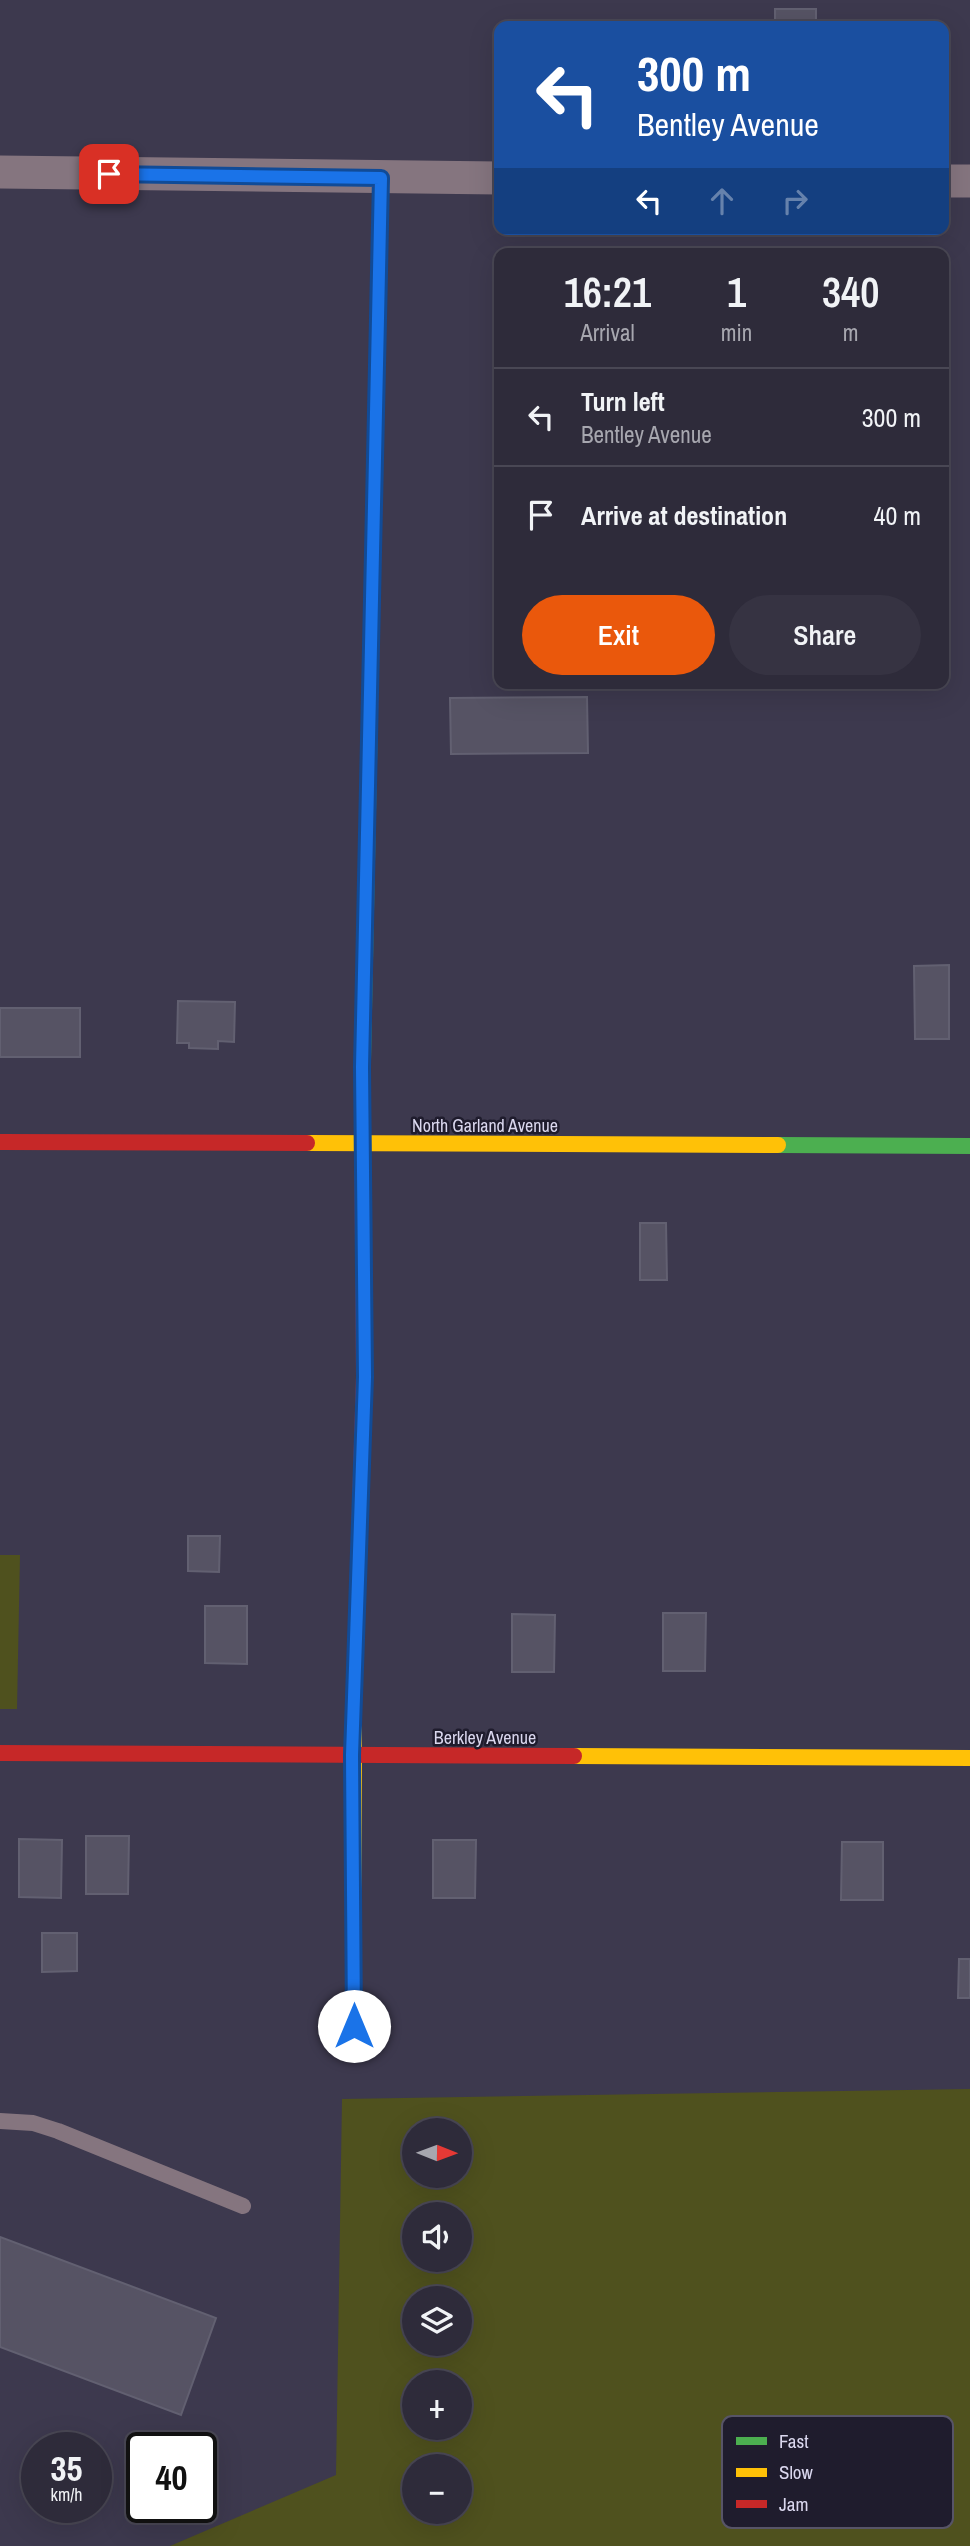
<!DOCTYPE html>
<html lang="en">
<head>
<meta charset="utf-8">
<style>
	:root { --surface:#2e2b3a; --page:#363342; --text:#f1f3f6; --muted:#a7a7af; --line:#494754; --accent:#ea580c }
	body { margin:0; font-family:"Archivo Narrow",sans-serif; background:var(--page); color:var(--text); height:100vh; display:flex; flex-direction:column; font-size:26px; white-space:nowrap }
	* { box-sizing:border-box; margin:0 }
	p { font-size:23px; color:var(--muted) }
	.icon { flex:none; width:38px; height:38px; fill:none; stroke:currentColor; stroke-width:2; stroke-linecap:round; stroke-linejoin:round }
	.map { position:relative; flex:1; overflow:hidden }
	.side { position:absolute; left:494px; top:248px; width:455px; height:441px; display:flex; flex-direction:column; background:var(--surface); border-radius:14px; box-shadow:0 7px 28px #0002,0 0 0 2px var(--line) }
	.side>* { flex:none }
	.guide { position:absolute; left:494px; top:21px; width:455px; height:214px; border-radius:14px; box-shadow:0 7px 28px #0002,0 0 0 2px var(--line); background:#1a4fa0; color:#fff; overflow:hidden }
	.needle { width:46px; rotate:91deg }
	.controls { position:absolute; left:402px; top:2118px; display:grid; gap:14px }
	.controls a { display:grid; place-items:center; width:70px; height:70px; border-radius:50%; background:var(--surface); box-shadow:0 7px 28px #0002,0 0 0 2px var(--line); font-size:35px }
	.speed { position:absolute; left:21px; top:2432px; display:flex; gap:14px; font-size:35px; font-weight:700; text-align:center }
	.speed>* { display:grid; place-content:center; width:91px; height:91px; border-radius:50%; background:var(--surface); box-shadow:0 7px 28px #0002,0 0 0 2px var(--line); line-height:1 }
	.speed small { font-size:18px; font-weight:400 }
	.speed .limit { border:4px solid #111; border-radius:10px; background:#fff; color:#111 }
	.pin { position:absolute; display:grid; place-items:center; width:60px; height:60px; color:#fff; margin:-30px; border-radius:14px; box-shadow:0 4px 10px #0006 }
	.me { position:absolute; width:77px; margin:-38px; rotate:0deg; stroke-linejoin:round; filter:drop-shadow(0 0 5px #0008) }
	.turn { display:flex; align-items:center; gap:24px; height:147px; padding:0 28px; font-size:32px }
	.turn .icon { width:91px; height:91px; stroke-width:2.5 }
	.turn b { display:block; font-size:49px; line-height:60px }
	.lanes { display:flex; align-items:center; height:66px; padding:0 28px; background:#0003; justify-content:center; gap:35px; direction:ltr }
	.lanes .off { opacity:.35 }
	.eta { display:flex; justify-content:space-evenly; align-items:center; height:119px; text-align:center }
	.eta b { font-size:42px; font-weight:600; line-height:49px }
	.cta { display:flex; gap:14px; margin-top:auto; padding:14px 28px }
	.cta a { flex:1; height:80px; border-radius:42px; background:var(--accent); color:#fff; font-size:28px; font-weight:600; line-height:80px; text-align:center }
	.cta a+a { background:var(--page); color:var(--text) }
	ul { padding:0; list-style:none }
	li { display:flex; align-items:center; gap:21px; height:98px; padding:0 28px; border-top:2px solid var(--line) }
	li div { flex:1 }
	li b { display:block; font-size:26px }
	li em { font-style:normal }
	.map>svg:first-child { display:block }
</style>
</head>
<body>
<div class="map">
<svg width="970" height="2546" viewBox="0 0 970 2546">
	<rect width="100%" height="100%" fill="#3d394e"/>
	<g fill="#4f511e" fill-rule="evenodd">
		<polygon points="0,1555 20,1555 17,1709 0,1709"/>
		<path d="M970,2089V2546H170L336,2475L342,2099ZM415,2130H460V2175H415ZM415,2214H460V2259H415ZM415,2298H460V2343H415ZM415,2382H460V2427H415ZM415,2466H460V2511H415Z"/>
	</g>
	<g fill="#565364" stroke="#626071" stroke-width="2">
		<rect x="775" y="9" width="41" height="17"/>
		<rect x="626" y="20" width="41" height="6"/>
		<polygon points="587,697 588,753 451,754 450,698"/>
		<polygon points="949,965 949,1039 915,1039 914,966"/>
		<polygon points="178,1001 235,1002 234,1042 218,1041 218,1049 189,1048 189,1043 177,1043"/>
		<rect x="0" y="1008" width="80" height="49"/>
		<polygon points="640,1223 666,1223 667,1280 640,1280"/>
		<polygon points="188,1536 220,1536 219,1572 188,1571"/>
		<polygon points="205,1606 247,1606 247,1664 205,1663"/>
		<polygon points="663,1613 706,1613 705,1671 663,1671"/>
		<polygon points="512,1614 555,1615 554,1672 512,1672"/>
		<polygon points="86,1836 129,1836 128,1894 86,1894"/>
		<polygon points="19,1839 62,1840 61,1898 19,1897"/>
		<polygon points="433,1840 476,1840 475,1898 433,1898"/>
		<polygon points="842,1842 883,1842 883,1900 841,1900"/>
		<polygon points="42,1933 77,1933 77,1971 42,1972"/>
		<polygon points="959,1959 970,1959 970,1998 958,1998"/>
		<polygon points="0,2237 216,2318 181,2415 0,2347"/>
	</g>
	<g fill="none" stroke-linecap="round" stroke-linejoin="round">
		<polyline stroke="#85757f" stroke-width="16" points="0,2121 33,2123 58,2131 243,2206"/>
		<g stroke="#85757f" stroke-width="33">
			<polyline points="0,172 499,178"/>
			<polyline points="943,181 970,181"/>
		</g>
		<g stroke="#4caf50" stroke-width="16">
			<polyline points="362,1110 370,713"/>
			<polyline points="778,1145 970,1146"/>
		</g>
		<g stroke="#ffc107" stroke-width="16">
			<polyline points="307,1143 778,1145"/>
			<polyline points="354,1702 354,2026"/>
			<polyline points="574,1756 970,1758"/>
		</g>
		<g stroke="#c62828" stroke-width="16">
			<polyline points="370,713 381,178"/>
			<polyline points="0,1142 307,1143"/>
			<polyline points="354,1702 364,1377 362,1110"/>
			<polyline points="0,1753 574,1756"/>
		</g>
	</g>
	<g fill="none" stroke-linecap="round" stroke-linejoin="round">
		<g stroke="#114b97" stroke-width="18">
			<polyline id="route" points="109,174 381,178 362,1067 365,1377 352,1755 354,2026"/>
		</g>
		<use href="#route" stroke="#1a73e8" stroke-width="12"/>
	</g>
	<g text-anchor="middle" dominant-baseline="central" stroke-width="5" stroke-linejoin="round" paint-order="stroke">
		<g font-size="18" fill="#dad7ee" stroke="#1f1c2d">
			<text x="485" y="1125">North Garland Avenue</text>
			<text x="485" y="1737">Berkley Avenue</text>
		</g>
	</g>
	<rect x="722" y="2416" width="231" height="112" rx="10" fill="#1f1c2d" stroke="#575467" stroke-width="2"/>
	<rect x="736" y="2437" width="31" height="8" fill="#4caf50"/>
	<rect x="736" y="2468" width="31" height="9" fill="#ffc107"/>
	<rect x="736" y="2500" width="31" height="8" fill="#c62828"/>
	<g font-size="19" fill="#dad7ee">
		<text x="779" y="2448">Fast</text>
		<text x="779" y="2479">Slow</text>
		<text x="779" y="2511">Jam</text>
	</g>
</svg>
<div class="controls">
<a><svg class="needle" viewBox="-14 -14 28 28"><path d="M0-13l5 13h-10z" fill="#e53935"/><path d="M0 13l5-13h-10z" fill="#a7a7af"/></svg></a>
<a><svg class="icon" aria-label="sound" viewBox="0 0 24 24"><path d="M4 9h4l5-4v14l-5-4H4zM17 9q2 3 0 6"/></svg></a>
<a><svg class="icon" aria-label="layers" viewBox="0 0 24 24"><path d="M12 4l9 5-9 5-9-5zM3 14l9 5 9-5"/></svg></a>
<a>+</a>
<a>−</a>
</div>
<div class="speed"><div>35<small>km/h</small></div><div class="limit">40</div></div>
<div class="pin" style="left:109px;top:174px;background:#d93025"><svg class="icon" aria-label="arrive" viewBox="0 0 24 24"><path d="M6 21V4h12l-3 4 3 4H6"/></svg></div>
<svg class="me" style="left:354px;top:2026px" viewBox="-20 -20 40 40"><circle r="19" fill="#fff"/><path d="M0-13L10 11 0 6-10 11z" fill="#1a73e8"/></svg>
<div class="guide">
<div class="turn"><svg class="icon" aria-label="left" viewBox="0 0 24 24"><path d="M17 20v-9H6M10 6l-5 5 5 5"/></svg><div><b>300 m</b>Bentley Avenue</div></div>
<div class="lanes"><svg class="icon" aria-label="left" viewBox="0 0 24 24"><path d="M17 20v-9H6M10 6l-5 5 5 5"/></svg><svg class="icon off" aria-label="ahead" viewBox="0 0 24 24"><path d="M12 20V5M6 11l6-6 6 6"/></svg><svg class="icon off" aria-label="right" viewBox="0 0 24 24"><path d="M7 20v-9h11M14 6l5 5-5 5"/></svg></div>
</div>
<section class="side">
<div class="eta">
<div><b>16:21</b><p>Arrival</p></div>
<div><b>1</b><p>min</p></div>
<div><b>340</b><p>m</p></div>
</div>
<ul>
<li><svg class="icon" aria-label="left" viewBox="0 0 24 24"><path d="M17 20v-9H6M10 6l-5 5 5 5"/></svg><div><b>Turn left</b><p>Bentley Avenue</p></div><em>300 m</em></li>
<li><svg class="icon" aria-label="arrive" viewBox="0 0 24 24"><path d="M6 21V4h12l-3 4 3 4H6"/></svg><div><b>Arrive at destination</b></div><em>40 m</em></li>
</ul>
<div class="cta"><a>Exit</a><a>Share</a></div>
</section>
</div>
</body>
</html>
